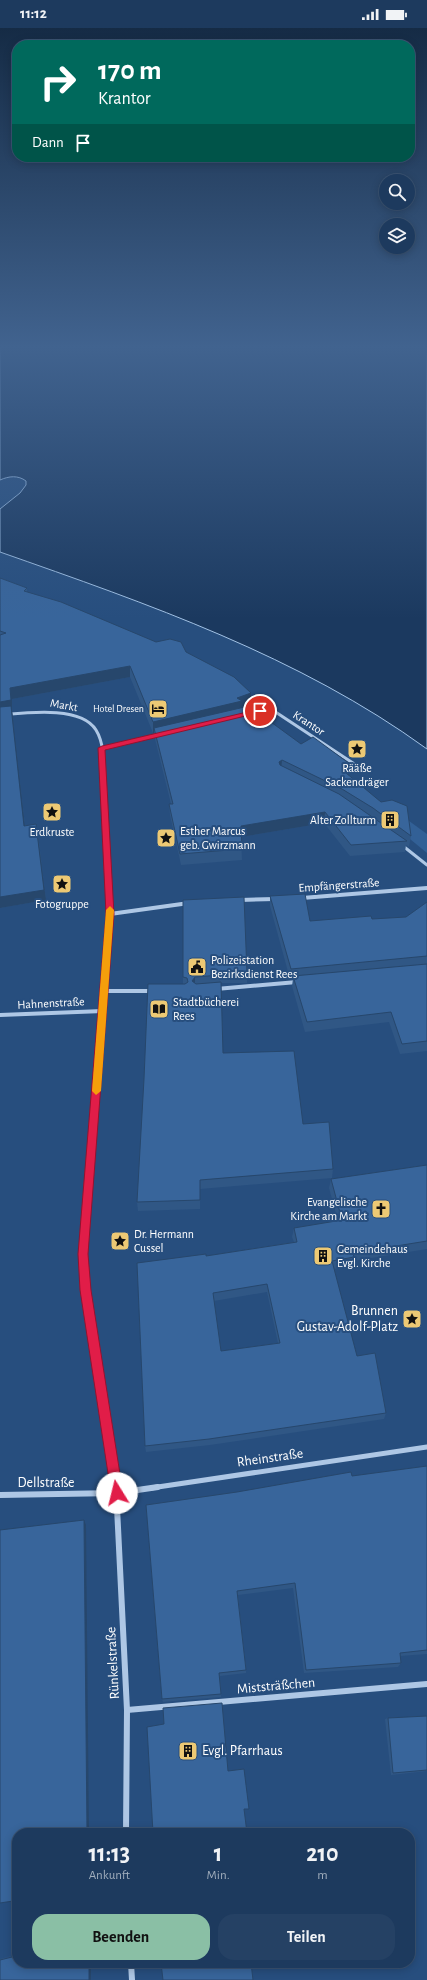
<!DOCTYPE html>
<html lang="de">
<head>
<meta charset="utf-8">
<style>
	:root { --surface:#1d3a5e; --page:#254164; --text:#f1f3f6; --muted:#a0adbc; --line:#3b5473; --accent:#8abfa5 }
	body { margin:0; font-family:"Alegreya Sans",sans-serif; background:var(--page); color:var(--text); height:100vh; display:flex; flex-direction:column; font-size:15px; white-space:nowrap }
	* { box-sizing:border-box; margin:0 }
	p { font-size:13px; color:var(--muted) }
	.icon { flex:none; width:22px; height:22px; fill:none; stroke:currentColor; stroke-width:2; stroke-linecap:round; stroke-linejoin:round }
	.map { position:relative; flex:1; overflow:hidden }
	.details { position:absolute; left:12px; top:1800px; width:403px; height:140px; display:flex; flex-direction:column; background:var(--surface); border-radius:16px; box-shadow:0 2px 10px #0003,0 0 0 1px var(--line) }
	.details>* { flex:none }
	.hud { position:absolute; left:12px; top:12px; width:403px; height:122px; border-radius:16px; box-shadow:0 2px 10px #0003,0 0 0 1px var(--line); background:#00695c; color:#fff; overflow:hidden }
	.fabs { position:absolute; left:379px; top:146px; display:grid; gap:8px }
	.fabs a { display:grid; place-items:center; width:36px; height:36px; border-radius:50%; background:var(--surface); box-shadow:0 2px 10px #0003,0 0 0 1px var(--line); font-size:20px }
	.pin { position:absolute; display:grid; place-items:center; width:34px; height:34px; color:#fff; margin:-17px; border:2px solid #fff; border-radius:50%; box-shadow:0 1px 4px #0007 }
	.me { position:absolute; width:44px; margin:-22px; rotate:351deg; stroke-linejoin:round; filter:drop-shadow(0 0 3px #0008) }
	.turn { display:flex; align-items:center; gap:14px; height:84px; padding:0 20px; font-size:18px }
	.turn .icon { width:52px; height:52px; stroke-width:2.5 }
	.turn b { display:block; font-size:28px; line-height:34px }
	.then { display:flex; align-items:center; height:38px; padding:0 20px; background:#0003; gap:8px; font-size:15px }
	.eta { display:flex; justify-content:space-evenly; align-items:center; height:68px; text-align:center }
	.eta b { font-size:24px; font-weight:600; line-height:28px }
	.cta { display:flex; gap:8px; margin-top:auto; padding:8px 20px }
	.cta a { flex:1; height:46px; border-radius:16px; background:var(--accent); color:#111; font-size:16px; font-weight:600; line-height:46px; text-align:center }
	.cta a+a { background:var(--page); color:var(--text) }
	.status { display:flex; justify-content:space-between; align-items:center; height:28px; padding:0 20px; background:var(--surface); direction:ltr }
	.status svg { height:11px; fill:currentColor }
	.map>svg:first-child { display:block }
</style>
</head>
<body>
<div class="status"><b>11:12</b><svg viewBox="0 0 49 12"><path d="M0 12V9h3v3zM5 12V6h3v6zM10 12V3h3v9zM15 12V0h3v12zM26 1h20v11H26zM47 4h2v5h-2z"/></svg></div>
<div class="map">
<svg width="427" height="1952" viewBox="0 0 427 1952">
	<rect width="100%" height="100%" fill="#274e7e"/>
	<polygon fill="#326096" points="405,790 427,806 427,825 399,802"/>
	<path fill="#1b395f" stroke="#a2c2e5" d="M0,318H427V721C299,628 148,576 0,524V481L20,465L26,457V453C18,447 9,448 0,452Z"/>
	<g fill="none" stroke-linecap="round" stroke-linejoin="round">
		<polyline stroke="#aec7e5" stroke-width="3" points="403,818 427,837"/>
		<g stroke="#aec7e5" stroke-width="3">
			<polyline points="252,685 274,683 362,741"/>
			<path d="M0,687C24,685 81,677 96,702C106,718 103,742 104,759"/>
			<polyline points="102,720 159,707"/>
		</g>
		<g stroke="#aec7e5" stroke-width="4">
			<polyline points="302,870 427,860"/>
			<polyline points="240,872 275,871"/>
			<polyline points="110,886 189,875"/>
			<polyline points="216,961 297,954"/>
			<polyline points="105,963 153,963"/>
			<polyline points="0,987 103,983"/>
			<polyline points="95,1069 110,886 104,758"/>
		</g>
		<g stroke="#aec7e5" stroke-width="5">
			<polyline points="96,1068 83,1227 85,1263 116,1460"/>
			<polyline points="151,1460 427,1419"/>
		</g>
		<g stroke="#aec7e5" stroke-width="6">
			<polyline points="116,1459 127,1682 126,1805"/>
			<polyline points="0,1467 117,1465 158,1459"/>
			<polyline points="127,1682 427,1656"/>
			<polyline points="131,1935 132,1952"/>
		</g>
	</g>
	<g fill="#305785" fill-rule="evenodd">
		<polygon points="0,550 27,560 27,564 156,614 186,624 250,675 242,679 301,716 350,736 349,747 411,808 409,819 406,817 405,824 350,828 324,795 241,809 242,832 181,837 170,787 169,776 171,776 155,711 154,705 153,705 130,649 12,671 12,683 25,797 38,806 46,872 0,880"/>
		<polygon points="270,868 310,893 372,891 406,889 427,874 427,1023 400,1026 389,994 305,1004 292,958 293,951 290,951 270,878"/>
		<polygon points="183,872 247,945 247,955 221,955 223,1025 303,1096 333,1141 332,1150 200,1161 200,1181 138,1183 137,1174 183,956"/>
		<path d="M427,1137V1221L353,1233L352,1238L334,1241L357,1328L386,1385L384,1391L210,1417L146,1424L145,1418L206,1228L294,1214L292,1209L294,1200L338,1193L329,1160L331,1151ZM267,1264L278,1315L221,1323L214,1273Z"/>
		<polygon points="427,1438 427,1626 400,1628 401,1635 398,1639 304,1645 293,1560 238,1567 246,1642 246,1645 220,1648 221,1669 163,1674 162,1671 146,1477"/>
		<polygon points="86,1497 17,1935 91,1935 91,1952 0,1952 0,1931 12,1928 13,1873"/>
		<polygon points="427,1688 427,1743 391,1747 385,1691 388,1690"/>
	</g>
	<g fill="#27476c">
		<polygon points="130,638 130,649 12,671 12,683 26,808 0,685 0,674 10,660"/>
		<polygon points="251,665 250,675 242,679 242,684 154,700 154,705 153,705 153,694 237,670"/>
		<polygon points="282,732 281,743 279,734"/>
		<polygon points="350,736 349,747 345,756 346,745"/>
		<polygon points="325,784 324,795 241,809 241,798"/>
		<polygon points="36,796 46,872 0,880 0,869"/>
		<polygon points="195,949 195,960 192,953"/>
		<polygon points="84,1492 86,1497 89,1805 87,1805"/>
		<rect x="89" y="1935" width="2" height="17"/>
	</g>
	<g fill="#38659b" stroke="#27476c" fill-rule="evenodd">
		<polygon points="0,550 27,560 24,563 61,574 156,614 170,611 181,614 186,624 234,649 251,665 237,670 242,673 153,694 130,638 10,660 11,672 0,674 0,607 6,605 0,603"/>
		<polygon points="11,678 24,798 36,796 44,862 0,869 0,679"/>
		<polygon points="249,678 301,716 313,709 350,736 346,745 381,774 392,772 407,778 411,808 373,780 342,761 282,732 279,734 280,737 339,766 407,813 351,817 325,784 241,798 242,821 180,826 169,776 173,776 154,700"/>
		<polygon points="305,866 310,893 371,888 372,891 406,889 427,874 427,928 291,941 270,868"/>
		<polygon points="244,869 247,945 221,945 221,947 195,949 192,953 196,956 221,954 223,1025 294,1023 303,1096 329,1094 333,1141 200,1152 200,1172 137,1174 144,1051 148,956 185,956 188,954 187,950 183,949 183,872"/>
		<polygon points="427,936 427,1013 402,1016 391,984 307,994 293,948"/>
		<path d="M427,1137V1213L353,1225L354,1229L332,1233L357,1328L375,1325L386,1385L209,1411L145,1418L137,1235L206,1226V1228L297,1214L294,1200L342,1192L331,1151ZM267,1256L280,1315L221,1323L213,1265Z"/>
		<polygon points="427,1438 427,1622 400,1625 401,1635 306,1642 295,1555 237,1563 246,1642 219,1645 221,1666 162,1671 146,1477 237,1464 351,1444 352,1448"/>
		<polygon points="84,1492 87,1805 17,1805 17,1935 89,1935 89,1952 0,1952 0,1932 12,1929 13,1873 0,1875 0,1502"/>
		<polygon points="222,1675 228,1743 244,1741 249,1781 244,1781 247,1805 153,1805 147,1699 164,1696 163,1680"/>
		<polygon points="427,1688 427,1742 393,1745 388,1690"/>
		<polygon points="161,1935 251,1935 253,1952 163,1952"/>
	</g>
	<linearGradient id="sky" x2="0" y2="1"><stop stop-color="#152b45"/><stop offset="0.54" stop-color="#41638f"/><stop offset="1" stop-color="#41638f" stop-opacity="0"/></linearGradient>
	<rect width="427" height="591" fill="url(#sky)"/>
	<polygon fill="#e11d48" stroke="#92132f" points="260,681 262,681 262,684 105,722 114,886 88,1226 91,1262 123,1465 121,1469 117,1471 113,1469 111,1465 80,1262 78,1226 106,886 98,720 102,718"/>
	<polygon fill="#f59e0b" points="110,878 114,882 101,1063 96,1067 92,1063 106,882"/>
	<defs>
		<g id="hotel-square" transform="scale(1)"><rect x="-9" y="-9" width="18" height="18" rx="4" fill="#edc974" stroke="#274e7e"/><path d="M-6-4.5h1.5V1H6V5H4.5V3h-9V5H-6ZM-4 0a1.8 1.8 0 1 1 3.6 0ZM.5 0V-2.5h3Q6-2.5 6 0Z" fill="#111"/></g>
		<g id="sight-square" transform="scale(1)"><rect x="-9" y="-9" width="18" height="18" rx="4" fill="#edc974" stroke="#274e7e"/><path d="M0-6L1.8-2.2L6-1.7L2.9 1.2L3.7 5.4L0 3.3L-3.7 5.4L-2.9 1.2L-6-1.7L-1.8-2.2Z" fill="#111"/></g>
		<g id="building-square" transform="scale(1)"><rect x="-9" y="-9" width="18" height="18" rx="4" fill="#edc974" stroke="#274e7e"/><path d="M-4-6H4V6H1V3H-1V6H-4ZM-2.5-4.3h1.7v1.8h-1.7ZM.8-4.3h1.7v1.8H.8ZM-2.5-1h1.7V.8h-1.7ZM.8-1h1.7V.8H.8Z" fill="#111"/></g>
		<g id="civic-square" transform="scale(1)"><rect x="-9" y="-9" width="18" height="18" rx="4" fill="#edc974" stroke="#274e7e"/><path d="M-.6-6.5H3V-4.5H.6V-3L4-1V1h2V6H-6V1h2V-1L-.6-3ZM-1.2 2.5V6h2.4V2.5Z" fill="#111"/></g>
		<g id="library-square" transform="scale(1)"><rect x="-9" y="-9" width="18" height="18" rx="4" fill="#edc974" stroke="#274e7e"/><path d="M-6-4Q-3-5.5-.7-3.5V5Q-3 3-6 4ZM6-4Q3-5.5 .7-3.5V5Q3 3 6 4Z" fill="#111"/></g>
		<g id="church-square" transform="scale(1)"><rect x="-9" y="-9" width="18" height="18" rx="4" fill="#edc974" stroke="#274e7e"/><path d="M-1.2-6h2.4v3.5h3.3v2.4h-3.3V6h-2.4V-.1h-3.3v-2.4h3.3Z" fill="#111"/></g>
	</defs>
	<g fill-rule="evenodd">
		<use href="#hotel-square" x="158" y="681"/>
		<use href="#sight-square" x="357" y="721"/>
		<use href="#sight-square" x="52" y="784"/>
		<use href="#building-square" x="390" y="792"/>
		<use href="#sight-square" x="166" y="810"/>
		<use href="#sight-square" x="62" y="856"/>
		<use href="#civic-square" x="197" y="939"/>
		<use href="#library-square" x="159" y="981"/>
		<use href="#church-square" x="381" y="1181"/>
		<use href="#sight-square" x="120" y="1213"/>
		<use href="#building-square" x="323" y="1228"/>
		<use href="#sight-square" x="412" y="1291"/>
		<use href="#building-square" x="188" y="1723"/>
	</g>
	<g text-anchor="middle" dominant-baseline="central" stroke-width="4" stroke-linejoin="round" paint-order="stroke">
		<g font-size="10" fill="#fff" stroke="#274e7e" text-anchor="end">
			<text x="144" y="681">Hotel Dresen</text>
		</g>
		<g font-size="12" fill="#fff" stroke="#274e7e">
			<text transform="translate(64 677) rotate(10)">Markt</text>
			<text transform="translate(309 695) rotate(33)">Krantor</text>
			<text transform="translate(339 857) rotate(-4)">Empfängerstraße</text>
			<text transform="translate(51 975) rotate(-3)">Hahnenstraße</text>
		</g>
		<g font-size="12" fill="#fff" stroke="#274e7e" text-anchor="start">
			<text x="357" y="740" text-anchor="middle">Rääße<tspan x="357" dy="14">Sackendräger</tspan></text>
			<text x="376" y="792" text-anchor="end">Alter Zollturm</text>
			<text x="180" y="803">Esther Marcus<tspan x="180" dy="14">geb. Gwirzmann</tspan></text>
			<text x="52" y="804" text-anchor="middle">Erdkruste</text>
			<text x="62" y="876" text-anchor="middle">Fotogruppe</text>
			<text x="211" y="932">Polizeistation<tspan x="211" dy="14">Bezirksdienst Rees</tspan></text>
			<text x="173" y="974">Stadtbücherei<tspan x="173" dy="14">Rees</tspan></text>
			<text x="367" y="1174" text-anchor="end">Evangelische<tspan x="367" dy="14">Kirche am Markt</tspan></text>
			<text x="134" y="1206">Dr. Hermann<tspan x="134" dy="14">Cussel</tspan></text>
			<text x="337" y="1221">Gemeindehaus<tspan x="337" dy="14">Evgl. Kirche</tspan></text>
		</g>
		<g font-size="14" fill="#fff" stroke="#274e7e" text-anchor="end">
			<text x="398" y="1283">Brunnen<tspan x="398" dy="16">Gustav-Adolf-Platz</tspan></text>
			<text x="202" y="1723" text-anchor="start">Evgl. Pfarrhaus</text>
		</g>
		<g font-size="14" fill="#fff" stroke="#274e7e">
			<text transform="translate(270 1430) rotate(-8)">Rheinstraße</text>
			<text x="46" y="1455">Dellstraße</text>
			<text transform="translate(113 1635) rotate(-93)">Rünkelstraße</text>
			<text transform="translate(276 1658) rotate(-5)">Miststräßchen</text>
		</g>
	</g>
</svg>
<div class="fabs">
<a><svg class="icon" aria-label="search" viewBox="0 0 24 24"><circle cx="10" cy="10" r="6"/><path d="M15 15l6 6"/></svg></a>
<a><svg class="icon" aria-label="layers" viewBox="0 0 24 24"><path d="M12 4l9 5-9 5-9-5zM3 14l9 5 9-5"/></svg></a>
</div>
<div class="pin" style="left:260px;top:683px;background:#d93025"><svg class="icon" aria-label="arrive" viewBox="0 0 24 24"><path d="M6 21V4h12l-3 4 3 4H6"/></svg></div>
<svg class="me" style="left:117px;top:1465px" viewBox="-20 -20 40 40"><circle r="19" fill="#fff"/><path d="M0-13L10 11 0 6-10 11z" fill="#e11d48"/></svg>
<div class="hud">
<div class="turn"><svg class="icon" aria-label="right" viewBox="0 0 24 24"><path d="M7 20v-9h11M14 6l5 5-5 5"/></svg><div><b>170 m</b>Krantor</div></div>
<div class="then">Dann<svg class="icon" aria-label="arrive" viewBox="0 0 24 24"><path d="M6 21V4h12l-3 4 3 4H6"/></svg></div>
</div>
<section class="details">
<div class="eta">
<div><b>11:13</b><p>Ankunft</p></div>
<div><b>1</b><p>Min.</p></div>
<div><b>210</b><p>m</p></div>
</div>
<div class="cta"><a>Beenden</a><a>Teilen</a></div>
</section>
</div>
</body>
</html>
